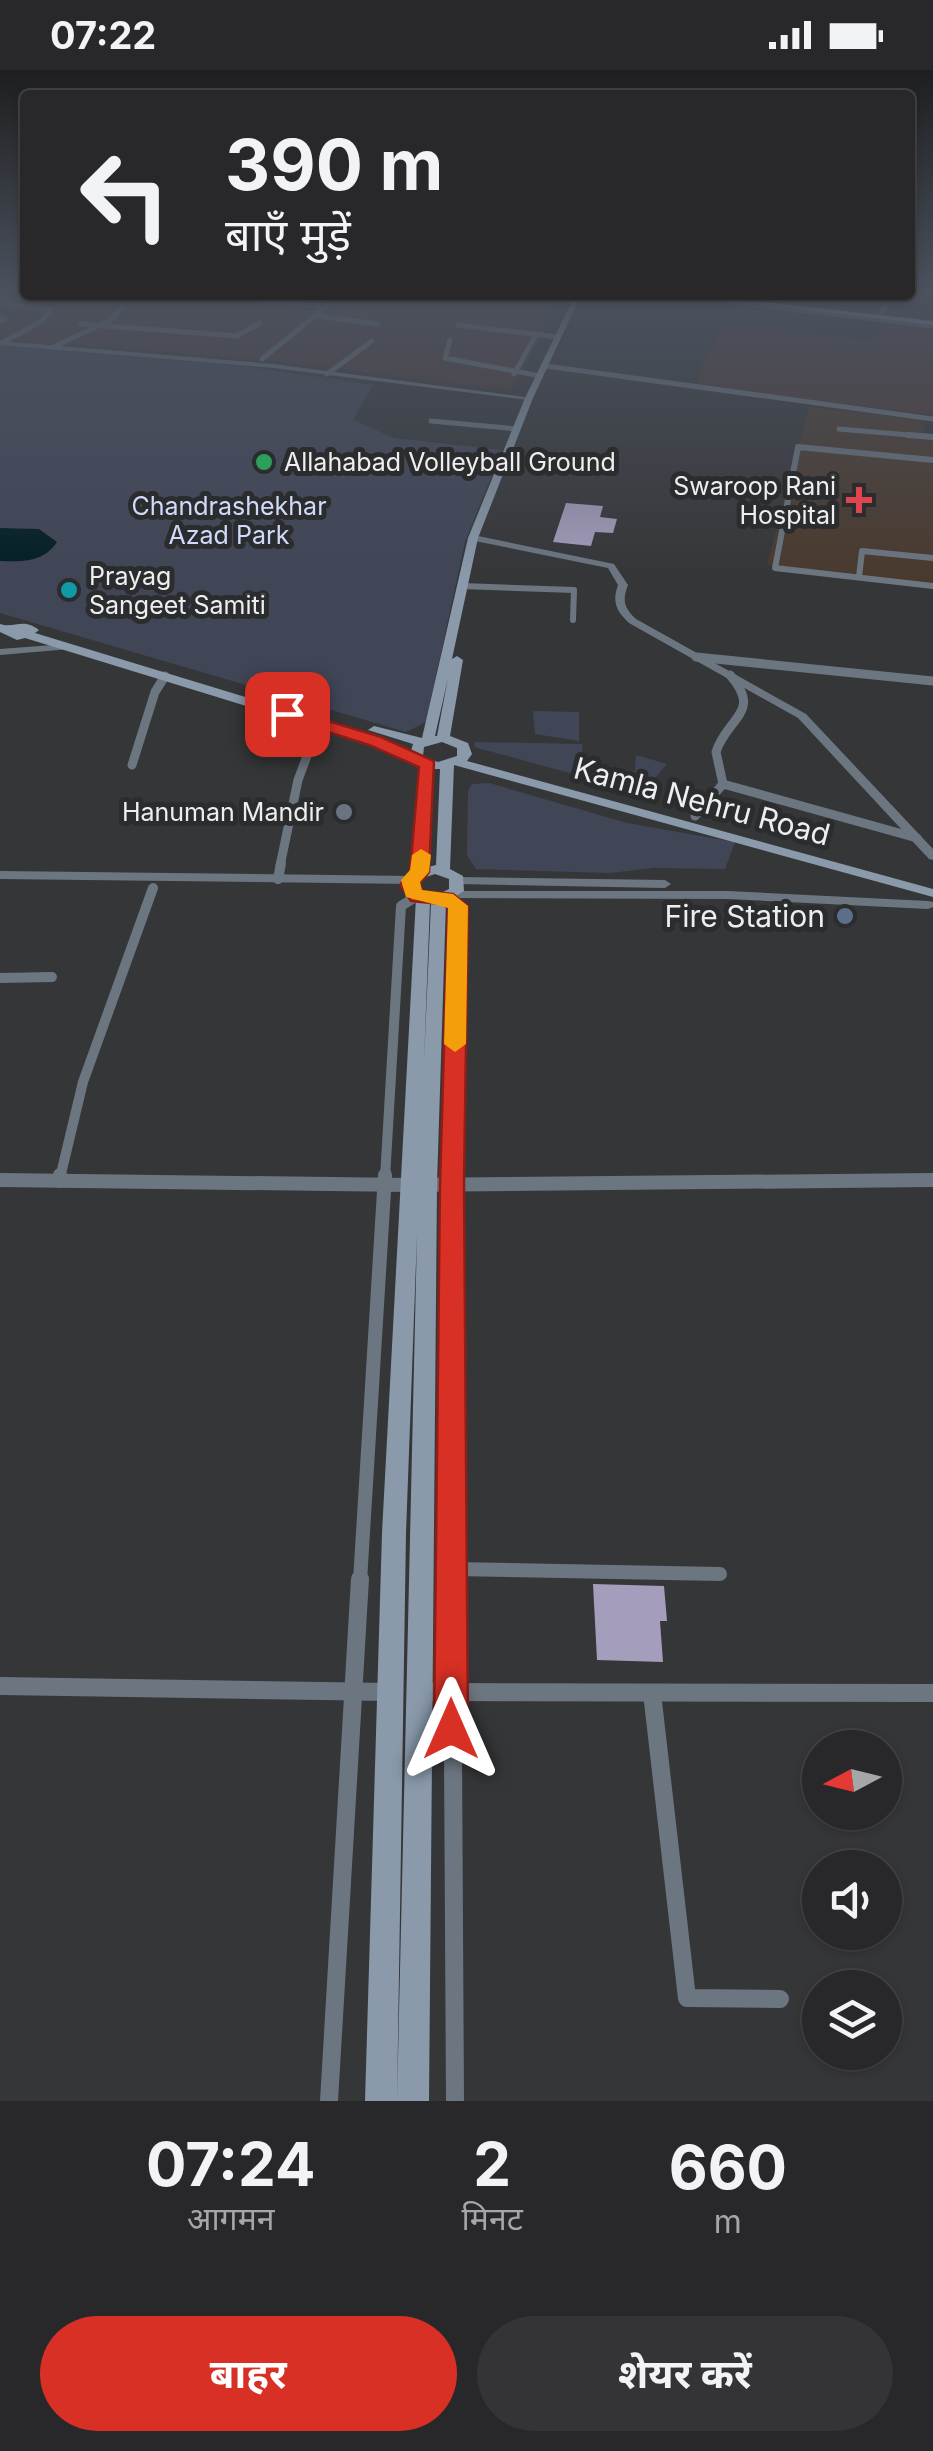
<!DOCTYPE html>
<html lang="hi">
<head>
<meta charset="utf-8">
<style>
	:root { --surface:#28282a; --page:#343436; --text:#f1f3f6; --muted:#a5a6a8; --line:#444447; --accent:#d93025 }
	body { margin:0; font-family:Inter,"Noto Sans Devanagari",sans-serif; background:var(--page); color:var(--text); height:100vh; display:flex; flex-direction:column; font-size:38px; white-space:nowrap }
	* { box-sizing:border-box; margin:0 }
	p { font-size:32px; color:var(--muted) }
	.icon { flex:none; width:55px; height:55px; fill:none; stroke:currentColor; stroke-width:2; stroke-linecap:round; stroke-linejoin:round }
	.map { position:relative; height:2031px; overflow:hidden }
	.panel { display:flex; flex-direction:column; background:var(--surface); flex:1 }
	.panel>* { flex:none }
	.top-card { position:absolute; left:20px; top:20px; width:895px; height:210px; border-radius:10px; box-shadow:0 2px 8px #0004,0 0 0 2px var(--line); background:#28282a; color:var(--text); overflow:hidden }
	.needle { width:65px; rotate:263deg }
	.controls { position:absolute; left:802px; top:1660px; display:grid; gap:20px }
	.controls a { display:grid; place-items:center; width:100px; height:100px; border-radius:50%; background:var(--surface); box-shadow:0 2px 8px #0004,0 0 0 2px var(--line); font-size:50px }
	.pin { position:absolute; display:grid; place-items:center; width:85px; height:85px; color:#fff; margin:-42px; border-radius:20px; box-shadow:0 5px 15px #0006 }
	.me { position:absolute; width:110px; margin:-55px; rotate:0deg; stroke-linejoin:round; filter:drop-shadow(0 0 8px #0008) }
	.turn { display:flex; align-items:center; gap:35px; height:210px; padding:0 40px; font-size:45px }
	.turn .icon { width:130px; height:130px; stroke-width:2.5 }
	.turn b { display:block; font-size:70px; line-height:85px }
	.eta { display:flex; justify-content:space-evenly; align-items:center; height:170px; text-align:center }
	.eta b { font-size:60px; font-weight:700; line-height:70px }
	.primary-button { display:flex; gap:20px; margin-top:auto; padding:20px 40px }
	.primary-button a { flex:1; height:115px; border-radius:60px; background:var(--accent); color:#fff; font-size:40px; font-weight:700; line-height:115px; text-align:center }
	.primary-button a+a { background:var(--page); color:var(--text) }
	.status { display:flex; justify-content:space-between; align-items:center; height:70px; padding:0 50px; background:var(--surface); direction:ltr }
	.status svg { height:28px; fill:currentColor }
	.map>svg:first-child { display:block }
</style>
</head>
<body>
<div class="status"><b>07:22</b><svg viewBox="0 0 49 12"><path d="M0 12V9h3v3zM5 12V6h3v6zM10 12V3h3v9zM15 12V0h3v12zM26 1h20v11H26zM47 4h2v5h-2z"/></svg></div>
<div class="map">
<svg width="933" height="2031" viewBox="0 0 933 2031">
	<rect width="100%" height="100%" fill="#353638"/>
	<g fill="#4c3835">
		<polygon points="0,221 25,221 25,225 563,225 511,321 262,289 0,270"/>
		<polygon points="727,254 872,271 889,254 933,259 933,345 696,316 704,289"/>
	</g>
	<polygon fill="#4a3a2e" points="809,337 922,350 925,364 933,364 933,514 767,495"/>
	<g fill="#414657">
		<polygon points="0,275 242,296 373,315 353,350 394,368 502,380 465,472 426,652 406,662 0,543"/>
		<polygon points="533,641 579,642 579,671 535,664"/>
		<polygon points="475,672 582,674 584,707 474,677"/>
		<polygon points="636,685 667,694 639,727 591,713 593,703 603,699 635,701"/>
		<polygon points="489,713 627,753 735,772 725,799 654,798 610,803 476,799 467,785 468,721 472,714"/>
	</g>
	<path fill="#021e25" d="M0,458L39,459L57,472C44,492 22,492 0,491Z"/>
	<g fill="#a49dbc">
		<polygon points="566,433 603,436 600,447 617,449 613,463 595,462 591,476 553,472"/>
		<polygon points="593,1514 664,1516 667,1551 660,1551 663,1592 597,1590"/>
	</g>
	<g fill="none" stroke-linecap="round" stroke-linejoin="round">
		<g stroke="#6c7681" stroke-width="5">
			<polyline points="176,225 327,236 262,289"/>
			<polyline points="676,225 933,256"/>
			<polyline points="0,234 50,239 43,250 2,273"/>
			<polyline points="880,245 893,225"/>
			<polyline points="0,246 5,248 0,251"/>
			<polyline points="316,246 378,254"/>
			<polyline points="81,254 237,266 260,253"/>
			<polyline points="458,255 558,267"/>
			<polyline points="450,270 445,288 541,306"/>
			<polyline points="53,277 111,250 123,237 121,229 109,225"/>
			<polyline points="546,296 933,349"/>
			<polyline points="327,304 372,271"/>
			<polyline points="514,304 536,265"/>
			<polyline points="431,351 517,359"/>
			<polyline points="839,359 933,367"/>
		</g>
		<g stroke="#6c7681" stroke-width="6">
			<polyline points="908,365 933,367"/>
			<polyline points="933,390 798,377 775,498 933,516"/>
			<polyline points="859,507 862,481 933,488"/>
			<polyline points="462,516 574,520 573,550"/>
		</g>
		<g stroke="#6c7681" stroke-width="9">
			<polyline points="696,587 933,611"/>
			<polyline points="132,695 155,622 165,606"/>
			<path d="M723,714L716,682C727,647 763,643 730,605"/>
			<polyline points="695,746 723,714 917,768"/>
			<polyline points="280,796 298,710 319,654"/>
		</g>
		<g stroke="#6c7681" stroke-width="10">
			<polyline points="278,809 281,793"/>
			<polyline points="446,828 458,836 454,1108"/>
			<polyline points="0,908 52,907"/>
			<polyline points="60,1108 83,1012 153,818"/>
			<polyline points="385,1108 401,836 417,826"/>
		</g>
		<g stroke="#6c7681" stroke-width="14">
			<polyline points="0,1110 408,1115 933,1110"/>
			<polyline points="59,1111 60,1105"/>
			<polyline points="453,1499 720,1504"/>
			<polyline points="360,1511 385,1105"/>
			<polyline points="452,1511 454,1105"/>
		</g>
		<g stroke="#6c7681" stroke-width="18">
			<polyline points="452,1509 455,2031"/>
			<polyline points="0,1616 390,1622"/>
			<polyline points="420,1622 933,1623"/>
			<polyline points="652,1623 687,1928 780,1929"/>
			<polyline points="329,2031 360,1509"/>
		</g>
		<g fill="#6c7681" fill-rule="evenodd">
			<polygon points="0,271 273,294 533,328 529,330 273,298 0,275"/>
			<path d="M473,465L614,494L628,515C622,530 624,538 636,549L806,644L933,779V790L929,789L798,648L629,553C616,541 612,532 618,515L608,498L470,470V466Z"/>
			<polygon points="66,574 70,575 70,579 0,585 0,579"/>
			<polygon points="0,801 411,806 417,810 411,814 0,809"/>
			<polygon points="459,807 665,810 671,814 665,818 455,814 455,808"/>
			<polygon points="453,821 728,821 928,831 933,832 933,837 928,839 728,829 448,828 448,822"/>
		</g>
		<path fill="#8a9aab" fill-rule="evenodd" d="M575,225H581L533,328L478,468L452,589L457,586L463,590L450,666L468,673L472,684L467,691L933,819V827L454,695L450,799L463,806L464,821L446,832L437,1114L429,2031H397L417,1165L406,1463L397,2031H365L382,1463L416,828L408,826L402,815L409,803L413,802L422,695L370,674L25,568L17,570L0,562V554C15,559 22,547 39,560L35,563L380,668L411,681L413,674L368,660L374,656L422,668L468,468L525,328ZM448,608L437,666H435ZM442,672L457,678V686L438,692L423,686L424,677ZM434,699H440L436,795L428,797ZM435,804L449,809V819L437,825L419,820L416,815L420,809ZM430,832L431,833L424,992Z"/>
		<polygon fill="#a1b6cc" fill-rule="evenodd" points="680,225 701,225 933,251 933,255"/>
	</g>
	<linearGradient id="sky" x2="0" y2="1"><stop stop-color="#1d1e1f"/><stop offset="0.44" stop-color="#4b525e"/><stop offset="1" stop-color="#4b525e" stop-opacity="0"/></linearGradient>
	<rect width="933" height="506" fill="url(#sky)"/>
	<polygon fill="#d93025" stroke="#8d1f18" stroke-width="2.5" points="281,640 292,640 381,667 434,691 429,802 419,815 423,821 453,824 468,836 464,1114 468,1659 463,1671 451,1676 439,1671 434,1659 440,1114 448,838 442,834 411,831 400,815 410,802 419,697 369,675 281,647"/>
	<polygon fill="#f59e0b" points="421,779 431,785 429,802 420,812 422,820 453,824 468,836 466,974 455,982 444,974 448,838 406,827 401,810 410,800 412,785"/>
	<circle fill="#2e9e5b" stroke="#2b2c2e" stroke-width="4" cx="264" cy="392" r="10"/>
	<path fill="#e0444e" stroke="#2b2c2e" stroke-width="4" d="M854 415h10v10h10v10h-10v10h-10v-10h-10v-10h10z"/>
	<circle fill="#0f9aa8" stroke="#2b2c2e" stroke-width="4" cx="69" cy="520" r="10"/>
	<circle fill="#6b7280" stroke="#2b2c2e" stroke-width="4" cx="344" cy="742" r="10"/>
	<circle fill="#5c6f8a" stroke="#2b2c2e" stroke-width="4" cx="845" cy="846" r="10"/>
	<g text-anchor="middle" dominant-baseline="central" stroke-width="10" stroke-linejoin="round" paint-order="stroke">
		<g font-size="25" fill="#edeeef" stroke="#2b2c2e" text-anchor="start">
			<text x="284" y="392">Allahabad Volleyball Ground</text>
			<text x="836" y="416" text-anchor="end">Swaroop Rani<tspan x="836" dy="29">Hospital</tspan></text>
			<text x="89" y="506">Prayag<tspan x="89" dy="29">Sangeet Samiti</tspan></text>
			<text x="324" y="742" text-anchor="end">Hanuman Mandir</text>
		</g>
		<g font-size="25" fill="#d0dbfb" stroke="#2b2c2e">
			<text x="229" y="436">Chandrashekhar<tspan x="229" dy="29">Azad Park</tspan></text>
		</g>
		<g font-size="30" fill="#edeeef" stroke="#2b2c2e">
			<text transform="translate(702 731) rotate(15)">Kamla Nehru Road</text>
		</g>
		<g font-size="30" fill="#edeeef" stroke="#2b2c2e" text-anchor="end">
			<text x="825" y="846">Fire Station</text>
		</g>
	</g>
</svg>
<div class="controls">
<a><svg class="needle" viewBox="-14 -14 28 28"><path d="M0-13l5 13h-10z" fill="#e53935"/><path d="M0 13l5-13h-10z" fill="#a5a6a8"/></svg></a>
<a><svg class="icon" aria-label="sound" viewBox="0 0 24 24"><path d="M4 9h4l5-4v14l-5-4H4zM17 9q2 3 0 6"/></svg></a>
<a><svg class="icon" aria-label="layers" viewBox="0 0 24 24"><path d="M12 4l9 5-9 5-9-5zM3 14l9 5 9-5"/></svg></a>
</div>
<div class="pin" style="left:287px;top:644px;background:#d93025"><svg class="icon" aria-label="arrive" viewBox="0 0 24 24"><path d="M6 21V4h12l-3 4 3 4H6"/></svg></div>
<svg class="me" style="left:451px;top:1659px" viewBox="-20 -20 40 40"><path d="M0-17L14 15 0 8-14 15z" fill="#d93025" stroke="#fff" stroke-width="4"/></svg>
<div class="top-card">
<div class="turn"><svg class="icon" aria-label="left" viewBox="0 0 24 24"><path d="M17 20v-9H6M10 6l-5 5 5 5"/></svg><div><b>390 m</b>बाएँ मुड़ें</div></div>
</div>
</div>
<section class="panel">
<div class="eta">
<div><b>07:24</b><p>आगमन</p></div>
<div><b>2</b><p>मिनट</p></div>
<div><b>660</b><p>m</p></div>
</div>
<div class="primary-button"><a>बाहर</a><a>शेयर करें</a></div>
</section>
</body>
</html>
